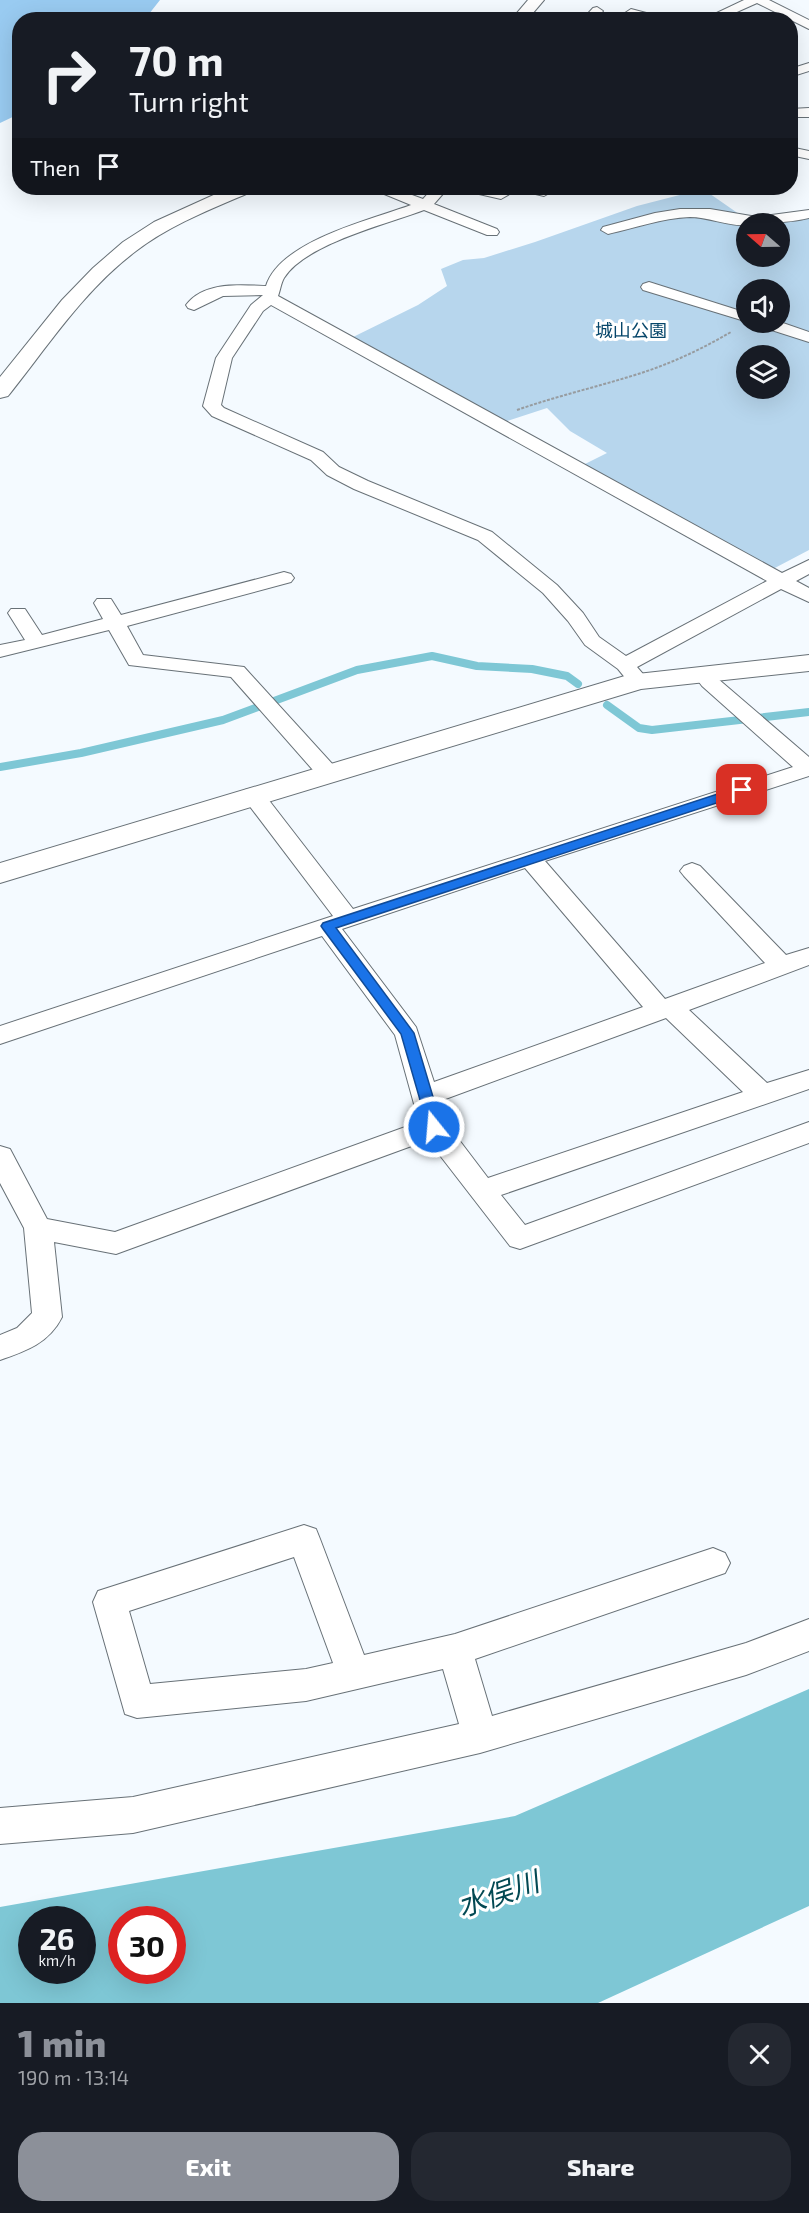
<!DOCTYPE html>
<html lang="en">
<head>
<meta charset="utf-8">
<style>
	:root { --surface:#171b24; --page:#242831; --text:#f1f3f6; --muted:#9ea1a6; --accent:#8c9099 }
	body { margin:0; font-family:"Exo 2","Noto Sans JP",sans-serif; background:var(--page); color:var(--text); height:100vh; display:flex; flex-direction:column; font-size:22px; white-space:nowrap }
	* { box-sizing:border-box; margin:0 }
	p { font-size:20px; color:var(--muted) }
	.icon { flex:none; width:33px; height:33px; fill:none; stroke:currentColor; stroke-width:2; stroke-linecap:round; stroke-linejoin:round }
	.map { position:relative; height:2003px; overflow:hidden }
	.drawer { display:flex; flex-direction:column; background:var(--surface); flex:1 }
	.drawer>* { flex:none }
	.banner { position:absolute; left:12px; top:12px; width:786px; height:183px; border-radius:24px; box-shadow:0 6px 24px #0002; background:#171b24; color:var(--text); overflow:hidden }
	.needle { width:39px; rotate:290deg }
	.tools { position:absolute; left:736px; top:213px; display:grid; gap:12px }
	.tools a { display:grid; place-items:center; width:54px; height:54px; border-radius:50%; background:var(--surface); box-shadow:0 6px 24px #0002; font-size:30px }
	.speed { position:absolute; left:18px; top:1906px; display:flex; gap:12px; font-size:30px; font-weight:700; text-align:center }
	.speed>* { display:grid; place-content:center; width:78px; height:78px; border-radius:50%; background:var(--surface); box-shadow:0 6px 24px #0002; line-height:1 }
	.speed small { font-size:15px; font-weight:400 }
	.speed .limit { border:9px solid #d22; background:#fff; color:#111 }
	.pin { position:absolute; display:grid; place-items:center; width:51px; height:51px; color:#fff; margin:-26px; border-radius:12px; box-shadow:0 3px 9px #0006 }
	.me { position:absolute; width:66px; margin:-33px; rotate:343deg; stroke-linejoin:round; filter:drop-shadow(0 0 4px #0008) }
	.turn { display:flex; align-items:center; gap:21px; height:126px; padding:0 18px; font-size:27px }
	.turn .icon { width:78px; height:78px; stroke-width:2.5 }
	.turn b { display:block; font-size:42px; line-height:51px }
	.then { display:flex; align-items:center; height:57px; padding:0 18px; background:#0003; gap:12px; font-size:22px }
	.round { display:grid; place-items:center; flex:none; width:63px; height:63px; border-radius:24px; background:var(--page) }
	.headline { display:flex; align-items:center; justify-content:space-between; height:102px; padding:0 18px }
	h1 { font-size:36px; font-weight:800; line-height:45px; color:var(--accent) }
	.primary-button { display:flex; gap:12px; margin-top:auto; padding:12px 18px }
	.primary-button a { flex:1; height:69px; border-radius:24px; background:var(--accent); color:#fff; font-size:24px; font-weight:800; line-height:69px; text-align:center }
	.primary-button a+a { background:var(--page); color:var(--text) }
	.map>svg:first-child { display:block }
</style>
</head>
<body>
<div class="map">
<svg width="809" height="2003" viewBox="0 0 809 2003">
	<rect width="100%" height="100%" fill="#f4faff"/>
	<path fill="#b7d6ed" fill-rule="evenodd" d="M703,189L749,221L809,215V550L771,570L577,468L607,453L570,431L547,408L504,422L347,340L418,305L447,286L441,269L463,260L484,258L535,242L637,206ZM747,224H780V256H747ZM747,290H780V322H747ZM747,356H780V388H747Z"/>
	<polygon fill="#99cbf1" points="0,0 160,0 145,19 20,20 19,114 0,123"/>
	<path fill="#7ec7d5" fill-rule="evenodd" d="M809,1689V1906L598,2003H0V1907L515,1816ZM32,1920H82V1971H32ZM122,1920H172V1971H122Z"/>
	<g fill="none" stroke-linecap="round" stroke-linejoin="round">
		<g stroke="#7ec7d5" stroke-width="8">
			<polyline points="607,705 639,728 652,730 809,712"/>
			<polyline points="0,767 81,753 223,720 357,670 432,656 477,666 532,669 567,676 578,684"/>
		</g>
		<g stroke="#687177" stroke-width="2">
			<g id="minor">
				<polygon points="744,0 769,0 809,20 809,29 757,3 719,20 702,20"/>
				<polygon points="597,7 603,11 595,20 582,20 593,8"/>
				<polygon points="631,9 673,20 646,20 627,16 625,13"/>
				<polygon points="809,63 809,71 790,77 790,69"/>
				<polygon points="809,108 809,117 790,117 790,109"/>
				<polygon points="790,147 809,151 809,159 790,155"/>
				<path d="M375,188H393L423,199L433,188H448L434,204L497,229L499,232L497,235H487L424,210C387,224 305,244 284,278C281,283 280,291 278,296L782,573L809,560V574L796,581L809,588V602L781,589L637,667L649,681L645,685L638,687L631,685L618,669L585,645L568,621L543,593L478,540L354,489L327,475L311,460L212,416L203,406L216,358L251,305L263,295L223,296L194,310L188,308L186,305C204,281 240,285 266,286C280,241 370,220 411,205L377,191ZM271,305L767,581L626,656L599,637L583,613L557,585L492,532L368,481L339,467L323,452L224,408L221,405L232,358L263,311Z"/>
				<polygon points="464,188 487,188 499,190 504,188 520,188 501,199 466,191"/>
				<polygon points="521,188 543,188 551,192 544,196 523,191"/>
				<path d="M680,209H710L757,217L809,210V218C788,223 765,223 746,225C733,227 707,217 690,217C662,218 635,228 608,234L601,230L603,227L655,213Z"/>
				<polygon points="649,282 747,313 748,322 643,290 641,287 643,284"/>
				<polygon points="754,322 780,322 809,332 809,342 756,325"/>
				<polygon points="284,572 291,574 294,578 291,582 127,626 143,655 244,667 336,768 339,773 336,778 328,780 320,778 231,677 129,665 109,630 0,657 0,645 25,640 8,613 11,609 25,609 42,635 103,619 94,603 97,599 111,599 121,615"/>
				<path d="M704,668L711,670L717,678L809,757V776L545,861L665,999L765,963L684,876L680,871L684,866L692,863L700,866L786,955L809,948V965L689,1010L767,1083L809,1070V1089L501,1195L525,1225L809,1122V1143L520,1249L510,1246L428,1140L116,1254L54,1242L62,1317C49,1343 26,1351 0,1360V1335L17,1328L32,1313L24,1228L0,1183V1146L10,1149L47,1219L115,1232L419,1122L395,1035L322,936L0,1044V1026L333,916L245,800L242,795L245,790L253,788L261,790L353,909L793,767L702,686L693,674L697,670ZM525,868L643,1007L434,1082L416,1027L342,929ZM666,1018L743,1092L488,1178L447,1124L440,1101Z"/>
				<path d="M304,1525L316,1529L320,1539L364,1655L455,1634L713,1548L725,1553L730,1563L725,1573L475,1659L492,1716L746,1643L809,1619V1651L746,1675L480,1753L133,1833L0,1844V1808L133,1797L459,1724L443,1669L306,1701L137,1718L125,1714L93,1602L98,1591ZM294,1557L333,1663L306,1669L150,1684L129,1611Z"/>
			</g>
		</g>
		<g stroke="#687177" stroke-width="2">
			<polygon id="tertiary" points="809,655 809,671 641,689 0,883 0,863 628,675"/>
		</g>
		<g stroke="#687177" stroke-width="2">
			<g id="trunk">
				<polygon points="528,0 544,0 527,20 511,20"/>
				<path d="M229,188H253L251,192C211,209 170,225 136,251C84,290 48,346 8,396L0,398V377L62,300L93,268L123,242L154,222Z"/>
			</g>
		</g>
		<path stroke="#979ca0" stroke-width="2" stroke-dasharray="3 1.5" stroke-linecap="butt" d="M517,410C557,396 597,387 638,374C670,364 702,349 731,332"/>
		<use href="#minor" fill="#fff" fill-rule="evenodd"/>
		<use href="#tertiary" fill="#fff" fill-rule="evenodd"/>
		<use href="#trunk" fill="#fff" fill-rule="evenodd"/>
	</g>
	<polygon fill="#1a73e8" stroke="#114b97" stroke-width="1.5" points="742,786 747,787 747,793 336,928 414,1033 442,1127 434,1132 429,1131 401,1034 323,929 321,926 323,923"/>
	<g text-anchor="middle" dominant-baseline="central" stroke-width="6" stroke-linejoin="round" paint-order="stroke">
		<g font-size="18" fill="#06466a" stroke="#fff">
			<text x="631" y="330">城山公園</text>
		</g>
		<g font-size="28" font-style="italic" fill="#034953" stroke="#fff">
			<text transform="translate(498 1893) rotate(-19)">水俣川</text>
		</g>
	</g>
</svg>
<div class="tools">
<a><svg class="needle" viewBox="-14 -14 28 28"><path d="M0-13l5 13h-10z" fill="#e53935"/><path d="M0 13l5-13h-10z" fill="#9ea1a6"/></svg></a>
<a><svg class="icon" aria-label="sound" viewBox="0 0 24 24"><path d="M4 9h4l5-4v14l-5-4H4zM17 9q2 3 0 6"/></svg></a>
<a><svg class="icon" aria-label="layers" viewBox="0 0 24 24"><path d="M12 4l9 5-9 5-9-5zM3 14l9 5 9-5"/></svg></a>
</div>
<div class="speed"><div>26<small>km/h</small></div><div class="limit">30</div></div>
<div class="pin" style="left:742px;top:790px;background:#d93025"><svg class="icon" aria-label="arrive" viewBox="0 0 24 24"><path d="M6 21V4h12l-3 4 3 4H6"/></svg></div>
<svg class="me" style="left:434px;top:1127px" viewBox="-20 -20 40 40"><circle r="17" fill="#1a73e8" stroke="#fff" stroke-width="3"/><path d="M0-11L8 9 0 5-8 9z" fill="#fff"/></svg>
<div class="banner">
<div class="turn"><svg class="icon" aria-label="right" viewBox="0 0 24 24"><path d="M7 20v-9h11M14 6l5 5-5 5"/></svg><div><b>70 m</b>Turn right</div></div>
<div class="then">Then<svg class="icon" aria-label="arrive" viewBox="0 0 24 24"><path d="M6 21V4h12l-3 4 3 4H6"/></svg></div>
</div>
</div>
<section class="drawer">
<div class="headline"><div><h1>1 min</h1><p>190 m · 13:14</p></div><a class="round"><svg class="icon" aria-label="close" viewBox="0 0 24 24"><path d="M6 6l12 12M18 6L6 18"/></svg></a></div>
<div class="primary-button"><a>Exit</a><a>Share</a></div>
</section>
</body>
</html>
